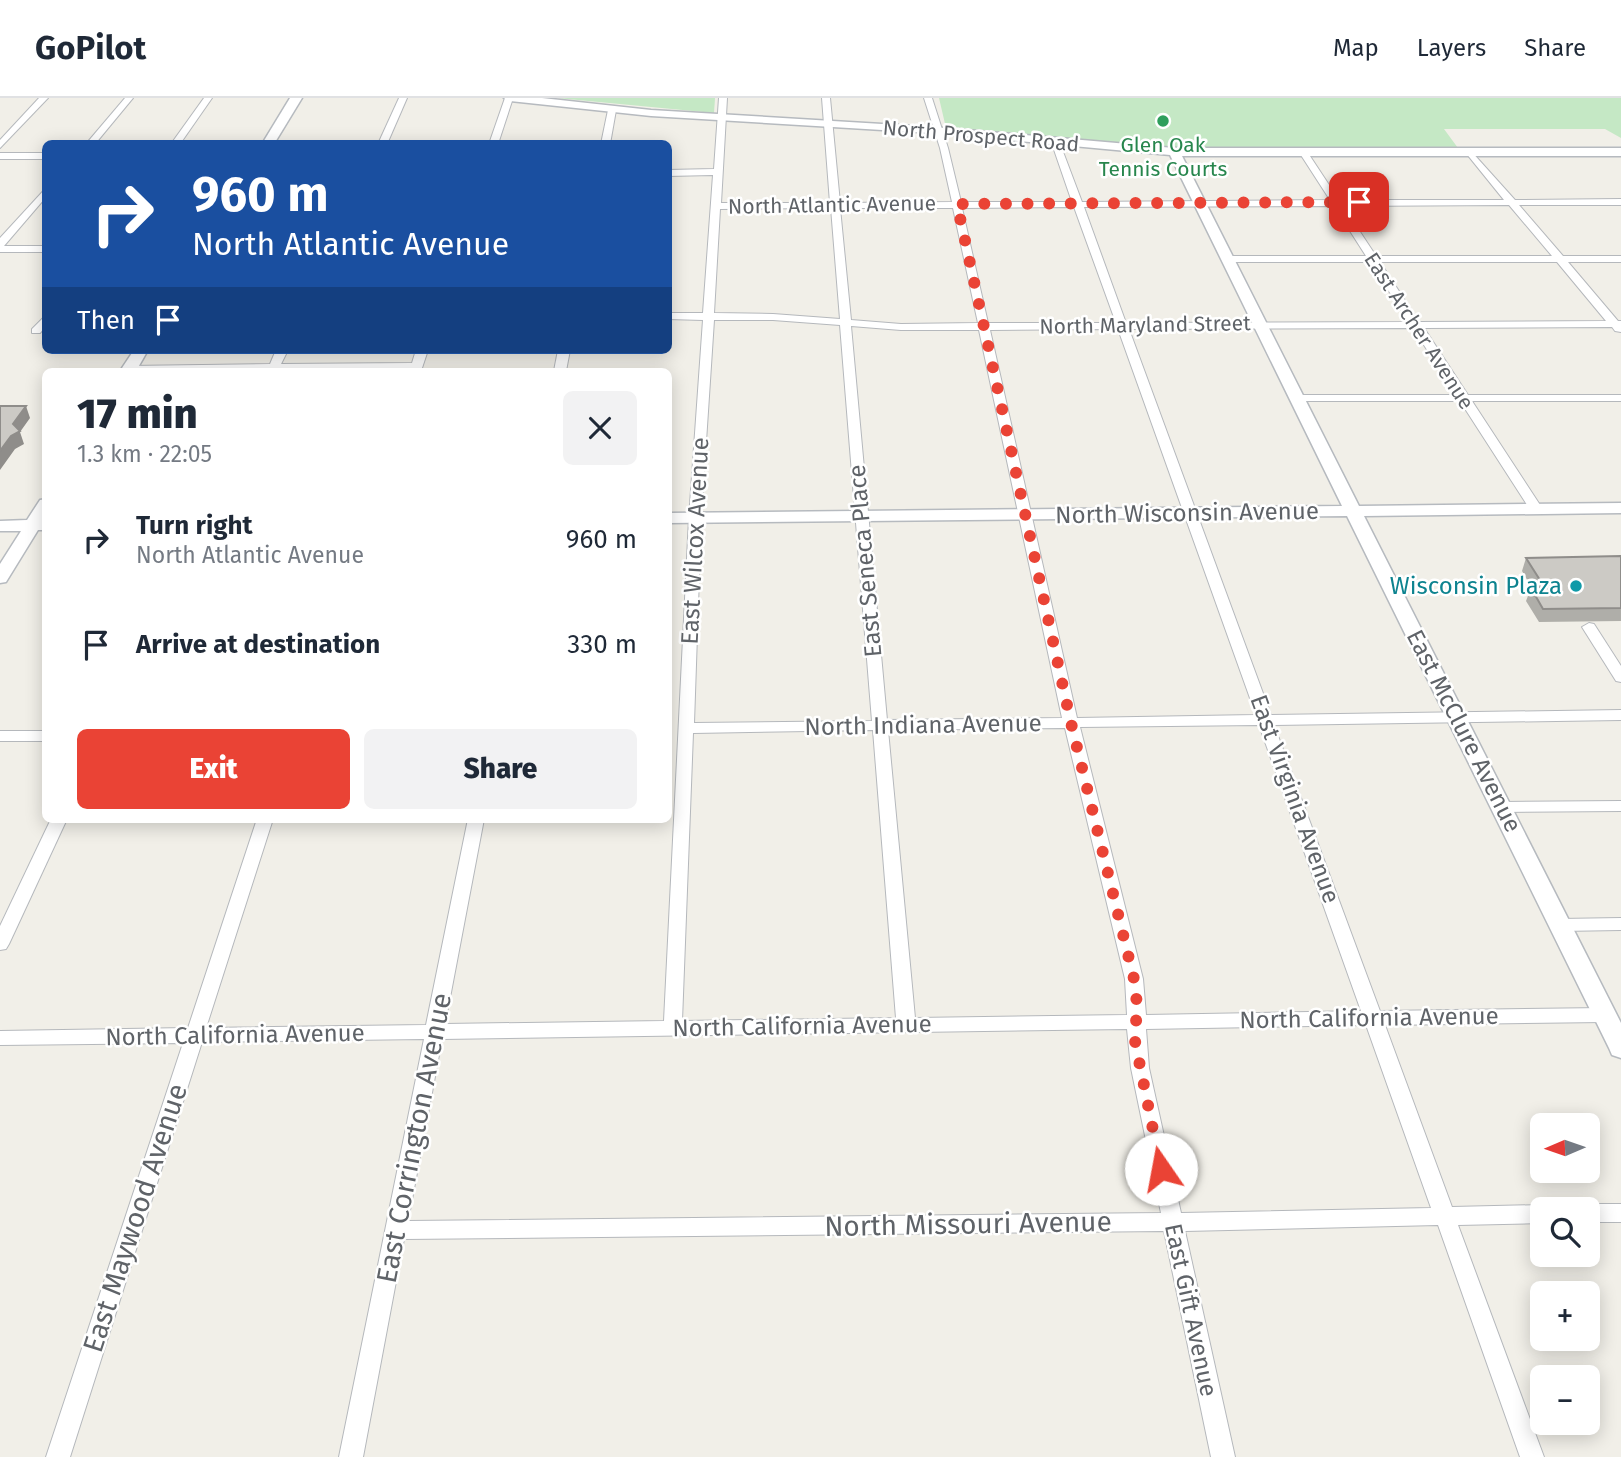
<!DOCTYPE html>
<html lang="en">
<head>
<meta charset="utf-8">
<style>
	:root { --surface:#fff; --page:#f2f2f3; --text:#1f2937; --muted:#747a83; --line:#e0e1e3; --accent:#ea4335 }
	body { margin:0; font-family:"Fira Sans",sans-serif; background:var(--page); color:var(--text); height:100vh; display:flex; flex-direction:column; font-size:26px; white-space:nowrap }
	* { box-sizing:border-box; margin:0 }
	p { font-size:23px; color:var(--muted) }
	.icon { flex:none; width:38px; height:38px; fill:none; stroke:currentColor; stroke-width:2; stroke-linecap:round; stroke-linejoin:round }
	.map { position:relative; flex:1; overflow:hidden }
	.details { position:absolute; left:42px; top:270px; width:630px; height:455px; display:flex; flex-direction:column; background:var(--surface); border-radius:10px; box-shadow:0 4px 18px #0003 }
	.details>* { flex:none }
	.top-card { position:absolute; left:42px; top:42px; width:630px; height:214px; border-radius:10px; box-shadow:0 4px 18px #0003; background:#1a4fa0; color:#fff; overflow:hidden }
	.needle { width:46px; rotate:268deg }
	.tools { position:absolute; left:1530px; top:1015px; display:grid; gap:14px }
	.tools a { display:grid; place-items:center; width:70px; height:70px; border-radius:10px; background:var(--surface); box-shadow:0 4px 18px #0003; font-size:35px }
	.pin { position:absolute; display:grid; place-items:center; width:60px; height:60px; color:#fff; margin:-30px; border-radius:14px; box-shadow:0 4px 10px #0006 }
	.me { position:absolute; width:77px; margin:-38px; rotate:348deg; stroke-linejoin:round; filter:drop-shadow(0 0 5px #0008) }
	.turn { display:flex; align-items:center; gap:24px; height:147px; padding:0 35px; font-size:32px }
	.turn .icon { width:91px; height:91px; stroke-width:2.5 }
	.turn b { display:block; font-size:49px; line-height:60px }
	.then { display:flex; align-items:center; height:66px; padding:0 35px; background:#0003; gap:14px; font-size:26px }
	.round { display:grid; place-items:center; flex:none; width:74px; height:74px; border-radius:10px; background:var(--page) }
	.head { display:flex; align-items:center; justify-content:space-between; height:119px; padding:0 35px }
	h1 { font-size:42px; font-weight:800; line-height:52px }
	.primary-button { display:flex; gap:14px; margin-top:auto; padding:14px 35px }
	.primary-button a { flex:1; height:80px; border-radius:10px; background:var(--accent); color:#fff; font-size:28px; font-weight:800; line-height:80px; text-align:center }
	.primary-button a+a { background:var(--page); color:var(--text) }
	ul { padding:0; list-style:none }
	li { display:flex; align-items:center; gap:21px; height:105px; padding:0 35px }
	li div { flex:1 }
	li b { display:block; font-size:26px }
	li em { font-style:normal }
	header { display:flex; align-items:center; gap:42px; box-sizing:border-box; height:98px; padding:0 35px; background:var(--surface); border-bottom:2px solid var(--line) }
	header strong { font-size:33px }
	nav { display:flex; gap:38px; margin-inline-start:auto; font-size:24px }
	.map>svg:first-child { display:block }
</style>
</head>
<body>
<header>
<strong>GoPilot</strong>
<nav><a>Map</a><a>Layers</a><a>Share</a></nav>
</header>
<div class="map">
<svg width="1621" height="1359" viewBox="0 0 1621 1359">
	<rect width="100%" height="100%" fill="#f1efe8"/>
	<g fill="#c5e8c5">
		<polygon points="557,0 715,0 714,15"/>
		<polygon points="939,0 1621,0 1621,40 1605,31 1444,31 1458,50 1171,49 946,30"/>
	</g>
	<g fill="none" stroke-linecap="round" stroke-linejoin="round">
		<g stroke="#b5b8bc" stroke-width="2">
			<g id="street">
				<polygon points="39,0 48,0 0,50 0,42"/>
				<polygon points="125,0 133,0 95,46 86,46"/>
				<polygon points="204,0 212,0 180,46 171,46"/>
				<polygon points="399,0 407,0 387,46 378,46"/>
				<polygon points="505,0 513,0 498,46 489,46"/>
				<path d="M719,0H727L721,105H830L822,0H830L840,105L952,104L940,50L924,0H932L948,50L961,104H1072L1051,43L1055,40L1059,43L1082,104L1330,102L1299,54L1303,51L1306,52L1339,102H1504L1466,55L1470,52L1515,102L1621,101V107H1519L1563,158H1621V164H1568L1618,223H1621V234L1615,233L1612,229L1424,230L1468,297H1621V303H1472L1542,410L1541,413H1531L1460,303H1297L1291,300L1297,297H1456L1413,230L1129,231L1271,617L1621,612V622L1274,627L1380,913L1604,910L1610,912L1613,917L1610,922L1604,924L1385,927L1452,1109L1542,1107L1550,1111H1542V1125L1458,1127L1544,1359H1520L1438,1127L1185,1133L1235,1359H1211L1164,1133L404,1141L363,1359H339L424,941L202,944L70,1359H46L183,945L0,947V933L188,930L257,721H273L206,930L426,927L468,721H484L445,926L664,923L689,420L703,222L668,221V215H703L713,77L668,78V72L714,71ZM1509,107L1552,158H1376L1343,108ZM1334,108L1366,158H1227L1222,161L1227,164H1370L1409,224L1126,225L1084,109ZM1074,109L1116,225H988L962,110ZM831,110L840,221L773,216L714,215L720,111ZM840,110H953L978,225L901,226L851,222ZM1380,164H1557L1606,223L1419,224ZM714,222H773L840,227L872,623L694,625L701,420ZM851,228L901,232H979L1062,620L887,622ZM1118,231L1256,617L1077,620L990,232ZM1259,627L1361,913L1146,917L1143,881L1080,629ZM1065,630L1125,881L1127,917L915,920L888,632ZM873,632L896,920L682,923L693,635ZM1366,927L1431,1110L1181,1115L1149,970L1146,931ZM1127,931L1131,970L1161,1115L408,1123L442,941Z"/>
				<polygon points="612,9 616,12 610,46 601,46 608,12"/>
				<rect x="0" y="55" width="46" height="6"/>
				<polygon points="46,90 46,99 4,148 46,148 46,154 0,154 0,140"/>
				<polygon points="46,217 46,228 40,235 32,235 32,231"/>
				<polygon points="276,252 288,252 281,266 412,265 416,252 428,252 421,273 125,273 123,271 129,268 270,266"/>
				<polygon points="558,252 570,252 566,273 554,273"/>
				<polygon points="1589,525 1594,526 1621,568 1621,584 1616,583 1582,529"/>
				<rect x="0" y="633" width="46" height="10"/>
				<polygon points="1621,703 1621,713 1502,714 1494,709 1502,704"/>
				<polygon points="51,721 67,721 9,846 6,851 0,852 0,828"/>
				<polygon points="1621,820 1621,832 1560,833 1554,831 1551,827 1554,823 1560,821"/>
				<polygon points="1587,1106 1621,1106 1621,1124 1587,1124 1587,1111 1579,1111"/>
			</g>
		</g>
		<g stroke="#b6babf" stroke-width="3">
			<g id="secondary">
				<polygon points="290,0 302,0 274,46 262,46"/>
				<polygon points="504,0 542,0 651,12 932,29 1174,50 1621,50 1621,58 1182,58 1359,408 1621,405 1621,415 1364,418 1621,925 1621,960 1612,957 1609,950 1347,418 668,425 668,415 1342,408 1170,57 932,35 651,18 510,3"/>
				<polygon points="134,252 148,252 136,273 120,273"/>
				<polygon points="46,401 46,432 38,432 6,484 0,485 0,466 21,433 0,433 0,423 27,422 40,402"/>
			</g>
		</g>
		<use href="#street" fill="#fff" fill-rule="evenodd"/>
		<use href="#secondary" fill="#fff" fill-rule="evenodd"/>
	</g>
	<polygon fill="#afaea9" points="1621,458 1621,523 1539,524 1526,503 1531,490 1532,490 1522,473 1526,460"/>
	<polygon fill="#8f8d8a" points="26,308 30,320 20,334 24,346 15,351 0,372 0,353 13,326"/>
	<g fill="#cccac5" stroke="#8f8d8a" stroke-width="2">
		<polygon points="0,308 26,308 13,326 20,333 11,338 0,353"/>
		<polygon points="1621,458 1621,510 1543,511 1531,490 1545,490 1526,460"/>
	</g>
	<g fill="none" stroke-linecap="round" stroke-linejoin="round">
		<polyline stroke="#ea4335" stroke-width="12" stroke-dasharray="0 21.6" points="1161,1071 1135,943 1137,906 1134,881 1071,625 957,106 1359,104"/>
	</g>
	<circle fill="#2e9e5b" stroke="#fff" stroke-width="2.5" cx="1163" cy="23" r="7"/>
	<circle fill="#0f9aa8" stroke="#fff" stroke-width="2.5" cx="1576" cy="488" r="7"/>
	<g text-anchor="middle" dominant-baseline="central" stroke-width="5" stroke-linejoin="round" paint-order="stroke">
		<g font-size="21" fill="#5f6368" stroke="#fff">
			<text transform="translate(981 38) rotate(5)">North Prospect Road</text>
			<text transform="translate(832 107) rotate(-1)">North Atlantic Avenue</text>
			<text transform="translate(1145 227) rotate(-1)">North Maryland Street</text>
			<text transform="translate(1419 233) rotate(57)">East Archer Avenue</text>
		</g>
		<g font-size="21" fill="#27864d" stroke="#fff">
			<text x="1163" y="47">Glen Oak<tspan x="1163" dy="24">Tennis Courts</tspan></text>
		</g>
		<g font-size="24" fill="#5f6368" stroke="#fff">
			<text transform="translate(1187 415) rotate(-1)">North Wisconsin Avenue</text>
			<text transform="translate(695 443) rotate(-87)">East Wilcox Avenue</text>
			<text transform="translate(865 463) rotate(-95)">East Seneca Place</text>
			<text transform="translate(923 627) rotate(-1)">North Indiana Avenue</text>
			<text transform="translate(1464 633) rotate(63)">East McClure Avenue</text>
			<text transform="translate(1295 701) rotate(70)">East Virginia Avenue</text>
			<text transform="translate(1369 920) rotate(-1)">North California Avenue</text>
			<text transform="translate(802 928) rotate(-1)">North California Avenue</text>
			<text transform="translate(235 937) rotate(-1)">North California Avenue</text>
			<text transform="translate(1191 1212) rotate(78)">East Gift Avenue</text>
		</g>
		<g font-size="24" fill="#0d838f" stroke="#fff" text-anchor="end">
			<text x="1562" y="488">Wisconsin Plaza</text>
		</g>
		<g font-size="28" fill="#5f6368" stroke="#fff">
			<text transform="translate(414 1040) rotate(-79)">East Corrington Avenue</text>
			<text transform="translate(135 1120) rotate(-72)">East Maywood Avenue</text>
			<text transform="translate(968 1126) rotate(-1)">North Missouri Avenue</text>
		</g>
	</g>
</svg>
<div class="tools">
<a><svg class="needle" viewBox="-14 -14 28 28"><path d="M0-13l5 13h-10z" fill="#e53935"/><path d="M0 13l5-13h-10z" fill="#747a83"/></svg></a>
<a><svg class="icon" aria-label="search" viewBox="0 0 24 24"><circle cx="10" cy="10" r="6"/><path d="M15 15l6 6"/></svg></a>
<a>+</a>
<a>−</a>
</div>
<div class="pin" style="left:1359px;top:104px;background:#d93025"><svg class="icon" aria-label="arrive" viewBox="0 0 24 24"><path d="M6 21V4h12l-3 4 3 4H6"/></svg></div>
<svg class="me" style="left:1161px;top:1071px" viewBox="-20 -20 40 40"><circle r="19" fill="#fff"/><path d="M0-13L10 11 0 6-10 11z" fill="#ea4335"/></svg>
<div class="top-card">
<div class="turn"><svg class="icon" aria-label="right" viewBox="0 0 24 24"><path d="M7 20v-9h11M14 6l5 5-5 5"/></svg><div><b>960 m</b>North Atlantic Avenue</div></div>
<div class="then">Then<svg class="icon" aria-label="arrive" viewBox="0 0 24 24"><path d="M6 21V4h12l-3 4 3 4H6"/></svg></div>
</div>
<section class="details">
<div class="head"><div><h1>17 min</h1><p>1.3 km · 22:05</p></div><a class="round"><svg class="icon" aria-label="close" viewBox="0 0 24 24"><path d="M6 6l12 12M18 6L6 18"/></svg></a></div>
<ul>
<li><svg class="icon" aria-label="right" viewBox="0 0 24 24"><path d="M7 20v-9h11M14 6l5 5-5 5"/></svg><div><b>Turn right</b><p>North Atlantic Avenue</p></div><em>960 m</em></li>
<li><svg class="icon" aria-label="arrive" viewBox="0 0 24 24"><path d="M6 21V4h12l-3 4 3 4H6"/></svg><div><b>Arrive at destination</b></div><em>330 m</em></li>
</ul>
<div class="primary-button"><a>Exit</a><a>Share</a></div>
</section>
</div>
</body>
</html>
